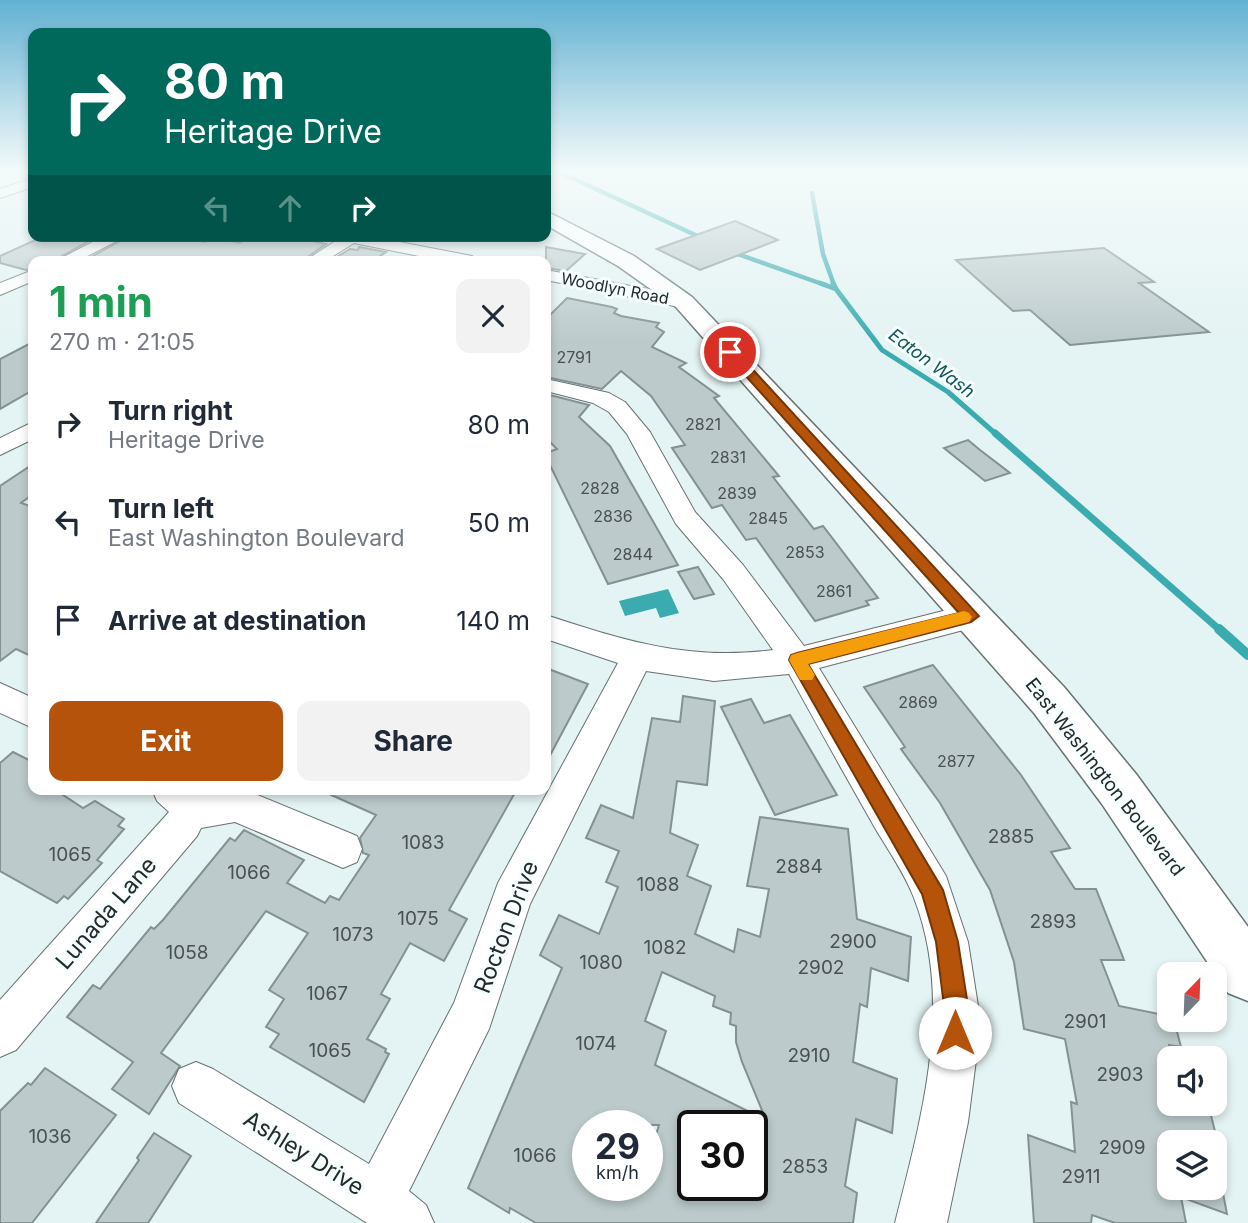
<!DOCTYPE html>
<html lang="en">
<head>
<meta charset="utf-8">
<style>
	:root { --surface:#fff; --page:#f2f2f3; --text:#1f2937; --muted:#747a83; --accent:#b45309 }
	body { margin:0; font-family:Inter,sans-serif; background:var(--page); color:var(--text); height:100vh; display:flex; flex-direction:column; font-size:26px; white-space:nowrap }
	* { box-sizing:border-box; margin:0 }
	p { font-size:23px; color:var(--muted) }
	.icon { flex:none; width:38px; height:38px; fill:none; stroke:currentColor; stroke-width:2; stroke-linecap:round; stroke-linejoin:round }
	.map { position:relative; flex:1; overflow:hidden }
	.drawer { position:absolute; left:28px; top:256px; width:523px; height:539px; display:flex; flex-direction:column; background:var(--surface); border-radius:14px; box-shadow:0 4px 10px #0003 }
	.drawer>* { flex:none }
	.hud { position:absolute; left:28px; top:28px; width:523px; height:214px; border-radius:14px; box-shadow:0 4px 10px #0003; background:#00695c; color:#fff; overflow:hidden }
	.needle { width:46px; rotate:23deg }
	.fabs { position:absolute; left:1157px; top:962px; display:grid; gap:14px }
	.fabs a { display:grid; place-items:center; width:70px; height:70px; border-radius:14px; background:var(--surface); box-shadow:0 4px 10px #0003; font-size:35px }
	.speed { position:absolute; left:572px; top:1110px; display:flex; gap:14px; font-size:35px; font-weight:700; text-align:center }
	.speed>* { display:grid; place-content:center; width:91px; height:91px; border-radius:50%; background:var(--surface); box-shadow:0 4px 10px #0003; line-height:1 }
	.speed small { font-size:18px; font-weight:400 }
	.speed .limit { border:4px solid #111; border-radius:10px; background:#fff; color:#111 }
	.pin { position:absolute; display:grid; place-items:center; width:60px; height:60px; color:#fff; margin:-30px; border:4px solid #fff; border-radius:50%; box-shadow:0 2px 7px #0007 }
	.me { position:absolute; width:77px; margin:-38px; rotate:0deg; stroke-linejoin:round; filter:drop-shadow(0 0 5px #0008) }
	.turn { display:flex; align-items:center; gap:24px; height:147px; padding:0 21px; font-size:32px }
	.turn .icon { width:91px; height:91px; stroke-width:2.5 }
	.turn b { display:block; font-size:49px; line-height:60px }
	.lanes { display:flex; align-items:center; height:66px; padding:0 21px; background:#0003; justify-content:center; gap:35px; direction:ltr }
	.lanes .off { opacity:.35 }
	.round { display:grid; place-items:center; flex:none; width:74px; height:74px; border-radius:14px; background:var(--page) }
	.head { display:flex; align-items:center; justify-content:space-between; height:119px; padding:0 21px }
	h1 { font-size:42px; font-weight:700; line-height:52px; color:#1e9e55 }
	.cta { display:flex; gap:14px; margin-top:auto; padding:14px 21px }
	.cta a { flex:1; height:80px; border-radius:14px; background:var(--accent); color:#fff; font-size:28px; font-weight:700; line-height:80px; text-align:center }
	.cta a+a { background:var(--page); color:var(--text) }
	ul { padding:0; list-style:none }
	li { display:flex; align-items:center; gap:21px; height:98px; padding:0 21px }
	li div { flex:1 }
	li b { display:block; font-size:26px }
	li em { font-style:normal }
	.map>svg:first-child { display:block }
</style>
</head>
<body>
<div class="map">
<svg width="1248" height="1223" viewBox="0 0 1248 1223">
	<rect width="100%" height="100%" fill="#e4f3f3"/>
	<polygon fill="#3aacb0" points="668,589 679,613 660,618 656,608 625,616 619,601"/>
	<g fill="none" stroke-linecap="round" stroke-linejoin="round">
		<g stroke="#3aacb0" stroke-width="4.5">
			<polyline points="555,170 704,239"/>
			<polyline points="812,193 823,254 834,285"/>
			<polyline points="732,252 825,285"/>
		</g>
		<g stroke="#3aacb0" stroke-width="5">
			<polyline points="820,283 836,289 882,350 948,392 997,435"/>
			<polyline points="833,283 836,289"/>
		</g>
		<polyline stroke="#3aacb0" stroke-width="7" points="995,433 1221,631"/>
		<polyline stroke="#3aacb0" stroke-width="10" points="1219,629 1248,655"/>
	</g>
	<g fill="#bccacb" stroke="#849192" stroke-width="2" fill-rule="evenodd">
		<polygon points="735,221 778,240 700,270 657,249"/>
		<polygon points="44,236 98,236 53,261 33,261 33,268 26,270 0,263 0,256"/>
		<polygon points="129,236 180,236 205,242 214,238 240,243 250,237 264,240 271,236 289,236 326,244 302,261 250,258 250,261 84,261"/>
		<polygon points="359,247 386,252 373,261 330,261 350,249 358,250"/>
		<polygon points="546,247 585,254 566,271 546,268"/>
		<polygon points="1104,248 1154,282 1139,283 1209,332 1070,345 1030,310 1013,311 956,260"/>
		<polygon points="567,298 612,307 617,309 614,313 621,316 659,323 656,327 664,332 652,347 686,363 679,367 719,396 714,398 779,476 773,477 814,529 823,526 878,598 866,601 869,605 815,621 756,538 746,540 722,505 712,508 672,448 685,445 651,396 621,371 602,389 546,377 546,319"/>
		<polygon points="33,342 33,390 0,409 0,359"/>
		<polygon points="546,394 589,405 579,417 610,446 678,565 608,584 546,457 546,453 557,449 546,438"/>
		<polygon points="968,440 980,450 1010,473 985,481 944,448"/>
		<polygon points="33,464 33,494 21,503 33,507 33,657 16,649 0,661 0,486"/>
		<polygon points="698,567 714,594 694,599 678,572"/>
		<polygon points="933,665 1021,775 1070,848 1051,852 1075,889 1096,889 1124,960 1101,960 1119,1006 1169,1016 1169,1020 1174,1020 1181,1047 1169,1045 1169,1104 1208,1104 1218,1143 1169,1143 1169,1188 1222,1188 1227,1214 1181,1197 1186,1223 1115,1223 1092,1215 1091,1223 1034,1223 1028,1135 1075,1152 1071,1102 1077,1104 1065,1039 1024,1029 1014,962 990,890 940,803 901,749 905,747 864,687"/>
		<polygon points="546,668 588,684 546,763"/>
		<path d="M683,696L715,701L707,785L677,781L670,833L698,845L687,876L711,886L695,934L734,952L738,929L760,937L769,889L747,886L760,817L848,829L857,919L911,937L908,981L871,968L867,1007L860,1004L853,1062L897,1079L892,1133L856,1119L845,1186L857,1193L853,1223H536L510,1208L509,1213L468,1188L562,968L540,955L559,915L599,934L618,887L606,882L619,851L586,838L601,805L633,818L652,718L680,722ZM662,972L715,996L713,1006L731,1013L730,1024L736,1026V1042L742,1062L766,1120L655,1065L666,1031L645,1021ZM588,1125H659L655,1138L659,1140L648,1185H588ZM693,1125H752V1185H693Z"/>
		<polygon points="751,699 764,723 790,715 837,795 775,815 721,707"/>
		<polygon points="13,752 33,762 33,789 54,789 83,808 95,801 124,819 118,826 124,829 97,860 102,863 68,899 64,896 57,903 0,871 0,763"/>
		<polygon points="318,789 517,789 449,910 467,919 444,961 410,943 381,994 390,999 367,1039 386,1049 385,1052 389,1054 364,1102 270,1047 279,1034 266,1027 284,999 269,990 308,933 266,911 161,1053 180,1066 149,1114 112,1089 133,1062 67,1017 93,985 100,989 151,927 154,929 163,920 230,838 235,841 244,830 304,860 287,883 325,903 330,896 339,900 369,855 363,853 360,838 376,815"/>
		<polygon points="45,1068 116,1115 32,1223 0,1223 0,1111 28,1083 31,1085"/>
		<polygon points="154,1133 191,1156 148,1223 96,1223 139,1160 137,1158"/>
	</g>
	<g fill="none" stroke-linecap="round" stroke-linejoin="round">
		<g stroke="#657272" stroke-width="2">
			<g id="minor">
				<polygon points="33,178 33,187 0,198 0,189"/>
				<polygon points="104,236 126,236 78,261 56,261"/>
				<polygon points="333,236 368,236 472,256 480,261 444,261 354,243 325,261 305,261 337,240"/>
				<polygon points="33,270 33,281 0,295 0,283"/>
				<polygon points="546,270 684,296 693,302 684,308 546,280"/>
				<path d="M546,379L609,393L625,402L650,432L695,512L743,565L804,646L971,604L982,608L986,616L982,624L971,628L819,668L946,876L968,942L978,1006L976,1060L968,1122L947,1223H895C921,1119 955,1003 914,898C905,874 888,850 875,828C846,777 817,725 789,674L714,681L646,671L530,904L489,1029L409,1191L426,1205L434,1223H367L179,1103L172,1086L179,1069L196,1062L213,1069L369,1164L454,1003L498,883L618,663L546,639V615C625,641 689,661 773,650L723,579L676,524L627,434L609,412L593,403L546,391Z"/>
				<polygon points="33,422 33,439 0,455 0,438"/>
				<polygon points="0,683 33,698 33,728 0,713"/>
				<polygon points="152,789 197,789 199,793 243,789 357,836 362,849 357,862 343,868 235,822 201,828 197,836 16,1050 0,1057 0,1000 169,812 157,801"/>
			</g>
		</g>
		<g stroke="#657272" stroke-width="3">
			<polygon id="secondary" points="546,211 634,256 692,297 1064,687 1136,774 1248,927 1248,1001 1228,993 1102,804 1034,713 676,307 618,266 546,225"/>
		</g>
		<use href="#minor" fill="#fff" fill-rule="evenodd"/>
		<use href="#secondary" fill="#fff" fill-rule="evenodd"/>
	</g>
	<linearGradient id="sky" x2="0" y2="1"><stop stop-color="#62b1d2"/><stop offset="0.5" stop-color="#f3fafa"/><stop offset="1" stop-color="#f3fafa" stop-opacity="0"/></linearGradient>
	<rect width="1248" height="341" fill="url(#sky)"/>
	<polygon fill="#b45309" stroke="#753606" stroke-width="2" points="730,348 734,349 979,616 971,622 808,664 943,890 958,942 968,1006 967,1033 963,1041 955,1045 946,1041 943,1033 944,1006 936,942 922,894 789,660 791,655 797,653 959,613 726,354 726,349"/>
	<polygon fill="#f59e0b" points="964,611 969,613 972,617 969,622 808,664 815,675 812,680 800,680 789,660 791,655 797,653"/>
	<g text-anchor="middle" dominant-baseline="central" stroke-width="6" stroke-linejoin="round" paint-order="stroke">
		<g font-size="16" fill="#242929" stroke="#f6ffff">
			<text transform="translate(615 288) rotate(11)">Woodlyn Road</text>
		</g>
		<g font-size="16" fill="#4a5152">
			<text x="574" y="357">2791</text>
			<text x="703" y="424">2821</text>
			<text x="728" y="457">2831</text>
			<text x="600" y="488">2828</text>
			<text x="737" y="493">2839</text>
			<text x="613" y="516">2836</text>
			<text x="768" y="518">2845</text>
			<text x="805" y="552">2853</text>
			<text x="633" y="554">2844</text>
			<text x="834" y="591">2861</text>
			<text x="918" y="702">2869</text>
			<text x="956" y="761">2877</text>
		</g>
		<g font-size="18" font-style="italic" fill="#165658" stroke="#f6ffff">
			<text transform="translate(932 363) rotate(37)">Eaton Wash</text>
		</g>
		<g font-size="19" fill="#242929" stroke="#f6ffff">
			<text transform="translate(1105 777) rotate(52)">East Washington Boulevard</text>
		</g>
		<g font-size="19" fill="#4a5152">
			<text x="1011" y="836">2885</text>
			<text x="423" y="842">1083</text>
			<text x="70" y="854">1065</text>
			<text x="799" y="866">2884</text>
			<text x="249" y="872">1066</text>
			<text x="658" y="884">1088</text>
			<text x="418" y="918">1075</text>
			<text x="1053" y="921">2893</text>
			<text x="353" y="934">1073</text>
			<text x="853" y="941">2900</text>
			<text x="665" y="947">1082</text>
			<text x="187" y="952">1058</text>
			<text x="601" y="962">1080</text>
			<text x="821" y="967">2902</text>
			<text x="327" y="993">1067</text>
			<text x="1085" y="1021">2901</text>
			<text x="596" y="1043">1074</text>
			<text x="330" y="1050">1065</text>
			<text x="809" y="1055">2910</text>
			<text x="1120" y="1074">2903</text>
			<text x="50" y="1136">1036</text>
			<text x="1122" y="1147">2909</text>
			<text x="535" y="1155">1066</text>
			<text x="805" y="1166">2853</text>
			<text x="1081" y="1176">2911</text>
		</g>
		<g font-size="23" fill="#242929" stroke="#f6ffff">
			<text transform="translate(106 913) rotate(-49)">Lunada Lane</text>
			<text transform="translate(506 927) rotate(-69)">Rocton Drive</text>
			<text transform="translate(304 1153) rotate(32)">Ashley Drive</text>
		</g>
	</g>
</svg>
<div class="fabs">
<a><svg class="needle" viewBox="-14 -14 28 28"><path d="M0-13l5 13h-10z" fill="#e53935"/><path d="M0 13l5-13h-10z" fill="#747a83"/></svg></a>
<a><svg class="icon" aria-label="sound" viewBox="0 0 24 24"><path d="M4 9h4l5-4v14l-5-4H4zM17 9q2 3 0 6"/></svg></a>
<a><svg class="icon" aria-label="layers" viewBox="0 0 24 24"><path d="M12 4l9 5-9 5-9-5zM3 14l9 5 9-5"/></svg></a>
</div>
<div class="speed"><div>29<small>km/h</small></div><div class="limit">30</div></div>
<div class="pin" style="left:730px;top:352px;background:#d93025"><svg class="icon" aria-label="arrive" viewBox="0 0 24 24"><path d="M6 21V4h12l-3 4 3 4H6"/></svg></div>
<svg class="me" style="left:955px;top:1033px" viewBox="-20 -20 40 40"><circle r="19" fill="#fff"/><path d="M0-13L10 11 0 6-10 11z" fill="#b45309"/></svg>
<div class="hud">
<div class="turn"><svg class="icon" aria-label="right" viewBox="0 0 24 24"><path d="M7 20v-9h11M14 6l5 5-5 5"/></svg><div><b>80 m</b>Heritage Drive</div></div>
<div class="lanes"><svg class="icon off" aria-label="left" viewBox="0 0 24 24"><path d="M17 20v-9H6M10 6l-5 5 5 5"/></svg><svg class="icon off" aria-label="ahead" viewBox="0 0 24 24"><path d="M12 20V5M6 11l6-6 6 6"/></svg><svg class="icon" aria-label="right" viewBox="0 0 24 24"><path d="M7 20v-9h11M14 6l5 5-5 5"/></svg></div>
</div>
<section class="drawer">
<div class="head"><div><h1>1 min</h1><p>270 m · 21:05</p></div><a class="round"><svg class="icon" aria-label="close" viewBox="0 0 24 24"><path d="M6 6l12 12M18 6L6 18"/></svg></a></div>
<ul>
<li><svg class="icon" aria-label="right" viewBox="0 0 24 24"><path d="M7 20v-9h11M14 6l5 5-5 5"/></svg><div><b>Turn right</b><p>Heritage Drive</p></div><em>80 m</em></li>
<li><svg class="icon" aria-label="left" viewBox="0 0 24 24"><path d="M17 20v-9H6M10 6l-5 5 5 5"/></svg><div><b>Turn left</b><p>East Washington Boulevard</p></div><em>50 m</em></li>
<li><svg class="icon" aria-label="arrive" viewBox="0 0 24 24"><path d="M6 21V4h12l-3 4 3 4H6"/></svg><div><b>Arrive at destination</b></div><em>140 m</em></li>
</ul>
<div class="cta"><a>Exit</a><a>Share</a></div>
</section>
</div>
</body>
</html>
